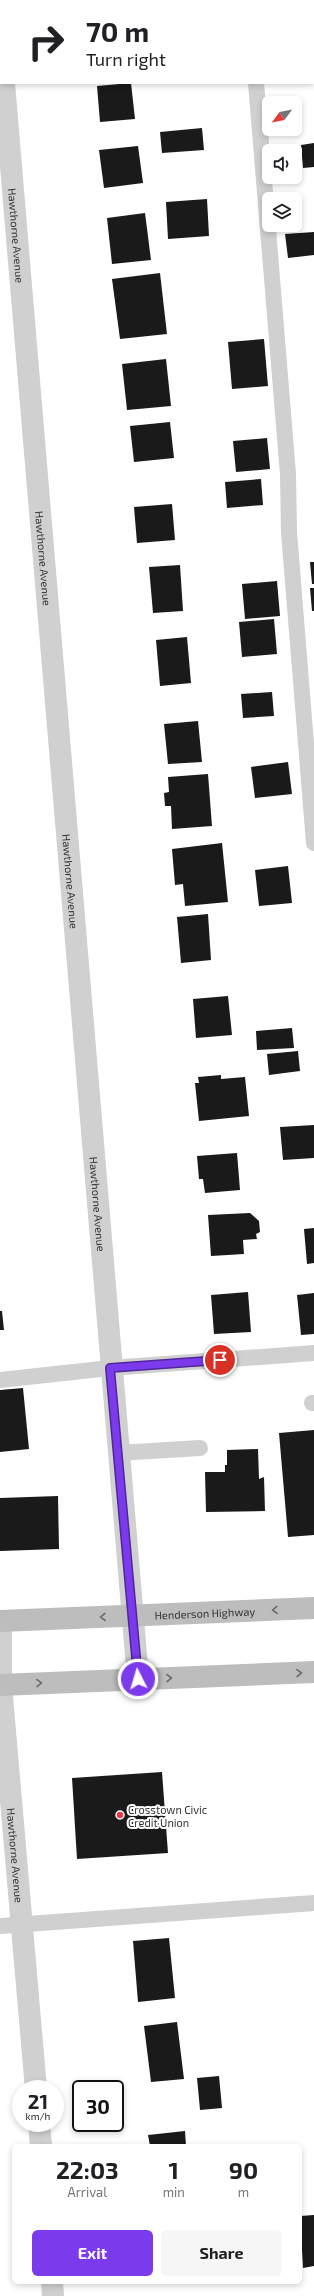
<!DOCTYPE html>
<html lang="en">
<head>
<meta charset="utf-8">
<style>
	:root { --surface:#fff; --page:#f6f6f6; --text:#202124; --muted:#757577; --accent:#7c3aed }
	body { margin:0; font-family:"Exo 2",sans-serif; background:var(--page); color:var(--text); height:100vh; display:flex; flex-direction:column; font-size:15px; white-space:nowrap }
	* { box-sizing:border-box; margin:0 }
	p { font-size:13px; color:var(--muted) }
	.icon { flex:none; width:22px; height:22px; fill:none; stroke:currentColor; stroke-width:2; stroke-linecap:round; stroke-linejoin:round }
	.map { position:relative; flex:1; overflow:hidden }
	.sheet { position:absolute; left:12px; top:2144px; width:290px; height:140px; display:flex; flex-direction:column; background:var(--surface); border-radius:6px; box-shadow:0 2px 6px #0003 }
	.sheet>* { flex:none }
	.banner { position:absolute; left:0px; top:0px; width:314px; height:84px; box-shadow:0 2px 6px #0003; background:#fff; color:var(--text); overflow:hidden }
	.needle { width:26px; rotate:238deg }
	.controls { position:absolute; left:262px; top:96px; display:grid; gap:8px }
	.controls a { display:grid; place-items:center; width:40px; height:40px; border-radius:6px; background:var(--surface); box-shadow:0 2px 6px #0003; font-size:20px }
	.speed { position:absolute; left:12px; top:2080px; display:flex; gap:8px; font-size:20px; font-weight:700; text-align:center }
	.speed>* { display:grid; place-content:center; width:52px; height:52px; border-radius:50%; background:var(--surface); box-shadow:0 2px 6px #0003; line-height:1 }
	.speed small { font-size:10px; font-weight:400 }
	.speed .limit { border:2px solid #111; border-radius:6px; background:#fff; color:#111 }
	.pin { position:absolute; display:grid; place-items:center; width:34px; height:34px; color:#fff; margin:-17px; border:2px solid #fff; border-radius:50%; box-shadow:0 1px 4px #0007 }
	.me { position:absolute; width:44px; margin:-22px; rotate:355deg; stroke-linejoin:round; filter:drop-shadow(0 0 3px #0008) }
	.turn { display:flex; align-items:center; gap:14px; height:84px; padding:0 20px; font-size:18px }
	.turn .icon { width:52px; height:52px; stroke-width:2.5 }
	.turn b { display:block; font-size:28px; line-height:34px }
	.eta { display:flex; justify-content:space-evenly; align-items:center; height:68px; text-align:center }
	.eta b { font-size:24px; font-weight:700; line-height:28px }
	.primary-button { display:flex; gap:8px; margin-top:auto; padding:8px 20px }
	.primary-button a { flex:1; height:46px; border-radius:6px; background:var(--accent); color:#fff; font-size:16px; font-weight:700; line-height:46px; text-align:center }
	.primary-button a+a { background:var(--page); color:var(--text) }
	.map>svg:first-child { display:block }
</style>
</head>
<body>
<div class="map">
<svg width="314" height="2296" viewBox="0 0 314 2296">
	<rect width="100%" height="100%" fill="#fff"/>
	<g fill="#1a1a1a">
		<polygon points="131,83 135,119 100,122 97,86"/>
		<polygon points="202,128 204,150 162,153 160,132"/>
		<polygon points="314,143 314,167 303,168 301,145"/>
		<polygon points="138,146 143,183 104,188 99,150"/>
		<polygon points="207,199 209,236 168,239 166,202"/>
		<polygon points="145,213 151,260 112,264 107,218"/>
		<polygon points="314,232 314,255 288,258 285,234"/>
		<polygon points="160,273 167,334 120,339 112,279"/>
		<polygon points="264,339 268,386 232,389 228,342"/>
		<polygon points="166,359 171,406 127,410 122,364"/>
		<polygon points="170,422 174,458 134,462 130,426"/>
		<polygon points="267,438 270,469 236,472 233,441"/>
		<polygon points="261,479 263,505 227,508 225,482"/>
		<polygon points="172,504 175,540 137,543 134,507"/>
		<polygon points="310,562 314,562 314,584 312,584"/>
		<polygon points="180,565 183,611 153,613 149,567"/>
		<polygon points="277,581 280,616 245,619 242,584"/>
		<polygon points="310,588 314,588 314,611 312,611"/>
		<polygon points="274,619 277,654 242,657 239,622"/>
		<polygon points="187,637 191,683 160,686 156,640"/>
		<polygon points="272,692 274,716 243,718 241,694"/>
		<polygon points="198,721 202,762 168,764 164,724"/>
		<polygon points="288,762 292,794 255,798 251,767"/>
		<polygon points="208,774 212,826 172,829 171,806 165,806 164,793 169,792 168,777"/>
		<polygon points="222,843 228,902 185,906 183,884 175,885 172,849"/>
		<polygon points="288,866 292,903 259,906 255,870"/>
		<polygon points="208,914 211,960 181,963 177,917"/>
		<polygon points="228,996 232,1035 196,1038 193,999"/>
		<polygon points="292,1028 294,1048 257,1050 256,1031"/>
		<polygon points="298,1051 300,1071 269,1075 267,1054"/>
		<polygon points="221,1075 221,1079 245,1077 249,1116 199,1121 195,1083 199,1083 198,1077"/>
		<polygon points="314,1125 314,1158 283,1160 280,1127"/>
		<polygon points="237,1153 240,1190 205,1193 203,1179 199,1179 197,1156"/>
		<polygon points="250,1213 259,1221 260,1232 256,1234 257,1239 243,1240 244,1254 211,1256 208,1215"/>
		<polygon points="314,1228 314,1263 307,1264 304,1229"/>
		<polygon points="248,1292 251,1332 214,1334 211,1295"/>
		<polygon points="314,1293 314,1334 301,1335 297,1295"/>
		<polygon points="0,1311 2,1311 4,1330 0,1330"/>
		<polygon points="23,1388 29,1449 0,1452 0,1390"/>
		<polygon points="314,1430 314,1535 288,1537 279,1433"/>
		<polygon points="258,1449 259,1479 264,1477 265,1511 206,1512 205,1472 225,1472 225,1465 227,1465 227,1450"/>
		<polygon points="58,1496 59,1549 0,1551 0,1498"/>
		<polygon points="162,1772 168,1853 77,1859 72,1778"/>
		<polygon points="169,1938 175,1998 138,2002 133,1941"/>
		<polygon points="177,2022 184,2079 151,2082 144,2026"/>
		<polygon points="219,2076 222,2108 200,2110 197,2078"/>
		<polygon points="185,2131 186,2146 150,2146 148,2135"/>
		<polygon points="314,2215 314,2266 303,2268 300,2216"/>
	</g>
	<g fill="none" stroke-linecap="round" stroke-linejoin="round">
		<g stroke="#d0d0d0" stroke-width="16">
			<polyline points="249,0 249,1"/>
			<polyline points="256,83 288,474 289,532 314,843"/>
			<polyline points="0,1380 110,1368 314,1353"/>
			<polyline points="312,1403 314,1403"/>
			<polyline points="118,1453 200,1448"/>
			<polyline points="0,1926 314,1903"/>
		</g>
		<g stroke="#d0d0d0" stroke-width="22">
			<polyline points="0,31 1,43"/>
			<path id="s1" d="M4,83L138,1679"/>
			<path id="s2" d="M1,1621V1685L36,2089"/>
			<polyline points="39,2123 41,2146"/>
			<polyline points="52,2282 53,2296"/>
		</g>
		<g stroke="#bdbdbd" stroke-width="22">
			<path id="s3" d="M0,1621L314,1608"/>
			<polyline points="0,1685 314,1672"/>
		</g>
	</g>
	<defs><path id="oneway-chevron" d="M-2-3.5L2.5 0L-2 3.5" fill="none" stroke-width="1.6" stroke-linecap="round" stroke-linejoin="round"/></defs>
	<g stroke="#6a6a6a">
		<use href="#oneway-chevron" transform="translate(275 1610) rotate(177)"/>
		<use href="#oneway-chevron" transform="translate(103 1617) rotate(178)"/>
		<use href="#oneway-chevron" transform="translate(299 1673) rotate(-2)"/>
		<use href="#oneway-chevron" transform="translate(169 1678) rotate(-2)"/>
		<use href="#oneway-chevron" transform="translate(39 1683) rotate(-2)"/>
	</g>
	<g fill="none" stroke-linecap="round" stroke-linejoin="round">
		<g stroke="#51269a" stroke-width="10">
			<polyline id="route" points="138,1679 110,1368 220,1360"/>
		</g>
		<use href="#route" stroke="#7c3aed" stroke-width="7"/>
	</g>
	<circle fill="#e63946" stroke="#fff" stroke-width="1.5" cx="120" cy="1815" r="4"/>
	<g text-anchor="middle" dominant-baseline="central" stroke-width="4" stroke-linejoin="round" paint-order="stroke">
		<g font-size="11" fill="#333" stroke="#fff">
			<text stroke="none"><textPath href="#s1" startOffset="153">Hawthorne Avenue</textPath></text>
			<text stroke="none"><textPath href="#s1" startOffset="477">Hawthorne Avenue</textPath></text>
			<text stroke="none"><textPath href="#s1" startOffset="801">Hawthorne Avenue</textPath></text>
			<text stroke="none"><textPath href="#s1" startOffset="1125">Hawthorne Avenue</textPath></text>
			<text stroke="none"><textPath href="#s3" startOffset="205">Henderson Highway</textPath></text>
			<text stroke="none"><textPath href="#s2" startOffset="235">Hawthorne Avenue</textPath></text>
		</g>
		<g font-size="11" fill="#333" stroke="#fff" text-anchor="start">
			<text x="128" y="1809">Crosstown Civic<tspan x="128" dy="13">Credit Union</tspan></text>
		</g>
	</g>
</svg>
<div class="controls">
<a><svg class="needle" viewBox="-14 -14 28 28"><path d="M0-13l5 13h-10z" fill="#e53935"/><path d="M0 13l5-13h-10z" fill="#757577"/></svg></a>
<a><svg class="icon" aria-label="sound" viewBox="0 0 24 24"><path d="M4 9h4l5-4v14l-5-4H4zM17 9q2 3 0 6"/></svg></a>
<a><svg class="icon" aria-label="layers" viewBox="0 0 24 24"><path d="M12 4l9 5-9 5-9-5zM3 14l9 5 9-5"/></svg></a>
</div>
<div class="speed"><div>21<small>km/h</small></div><div class="limit">30</div></div>
<div class="pin" style="left:220px;top:1360px;background:#d93025"><svg class="icon" aria-label="arrive" viewBox="0 0 24 24"><path d="M6 21V4h12l-3 4 3 4H6"/></svg></div>
<svg class="me" style="left:138px;top:1679px" viewBox="-20 -20 40 40"><circle r="17" fill="#7c3aed" stroke="#fff" stroke-width="3"/><path d="M0-11L8 9 0 5-8 9z" fill="#fff"/></svg>
<div class="banner">
<div class="turn"><svg class="icon" aria-label="right" viewBox="0 0 24 24"><path d="M7 20v-9h11M14 6l5 5-5 5"/></svg><div><b>70 m</b>Turn right</div></div>
</div>
<section class="sheet">
<div class="eta">
<div><b>22:03</b><p>Arrival</p></div>
<div><b>1</b><p>min</p></div>
<div><b>90</b><p>m</p></div>
</div>
<div class="primary-button"><a>Exit</a><a>Share</a></div>
</section>
</div>
</body>
</html>
